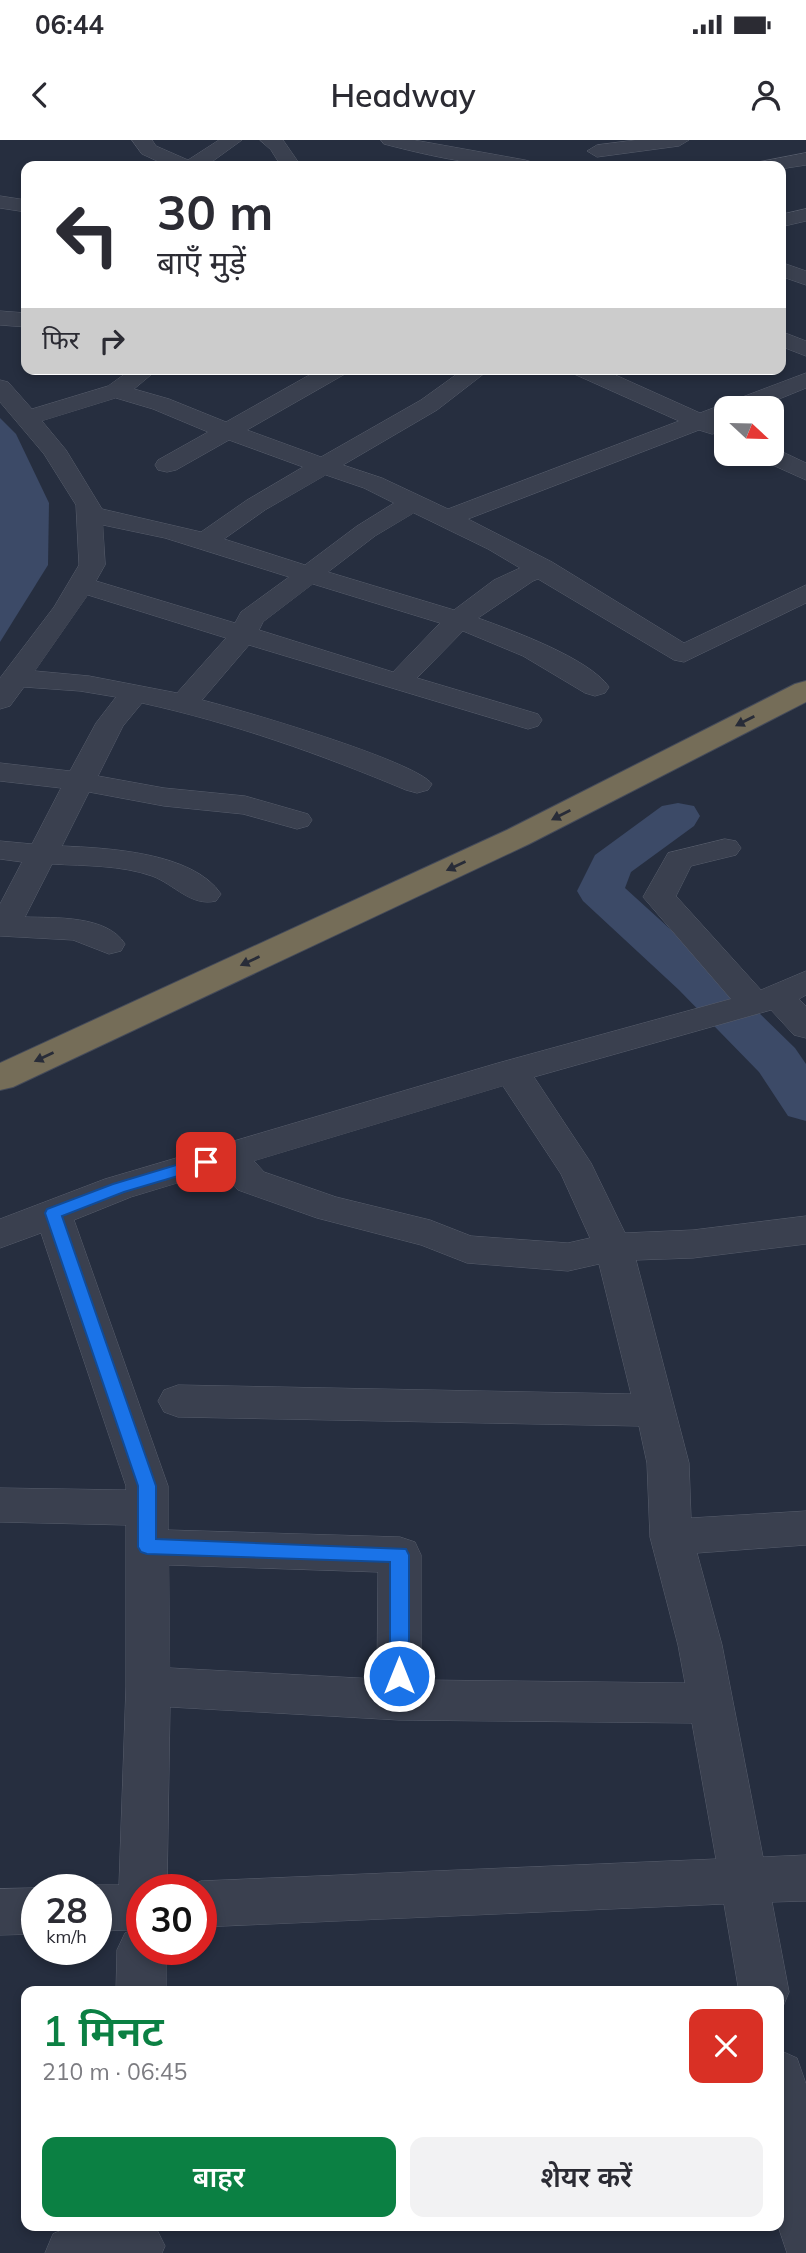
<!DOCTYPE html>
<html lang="hi">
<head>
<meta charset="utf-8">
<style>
	:root { --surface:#fff; --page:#f2f2f3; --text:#2b2b33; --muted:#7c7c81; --accent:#0b8043 }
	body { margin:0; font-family:Mulish,"Noto Sans Devanagari",sans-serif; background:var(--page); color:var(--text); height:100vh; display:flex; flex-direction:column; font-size:26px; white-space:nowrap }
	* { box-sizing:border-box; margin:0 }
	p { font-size:23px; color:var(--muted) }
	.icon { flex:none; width:38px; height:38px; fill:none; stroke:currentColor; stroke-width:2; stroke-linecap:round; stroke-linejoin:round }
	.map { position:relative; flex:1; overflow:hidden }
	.side { position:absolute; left:21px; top:1846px; width:763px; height:245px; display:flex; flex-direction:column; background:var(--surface); border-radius:14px; box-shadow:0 4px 10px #0003 }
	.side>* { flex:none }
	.hud { position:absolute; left:21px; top:21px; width:765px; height:214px; border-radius:14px; box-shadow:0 4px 10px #0003; background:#fff; color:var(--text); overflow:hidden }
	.needle { width:46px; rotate:112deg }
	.fabs { position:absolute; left:714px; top:256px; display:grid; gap:14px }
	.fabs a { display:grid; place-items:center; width:70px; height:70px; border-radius:14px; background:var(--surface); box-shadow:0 4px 10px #0003; font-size:35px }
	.speed { position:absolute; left:21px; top:1734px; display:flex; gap:14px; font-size:35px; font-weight:700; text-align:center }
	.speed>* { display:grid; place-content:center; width:91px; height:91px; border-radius:50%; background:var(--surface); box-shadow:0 4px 10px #0003; line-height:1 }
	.speed small { font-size:18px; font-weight:400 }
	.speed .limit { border:10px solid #d22; background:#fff; color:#111 }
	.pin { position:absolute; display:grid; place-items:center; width:60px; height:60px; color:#fff; margin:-30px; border-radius:14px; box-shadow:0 4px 10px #0006 }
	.me { position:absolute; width:77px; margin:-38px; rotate:0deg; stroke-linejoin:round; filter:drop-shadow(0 0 5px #0008) }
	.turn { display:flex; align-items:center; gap:24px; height:147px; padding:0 21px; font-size:32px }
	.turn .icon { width:91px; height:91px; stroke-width:2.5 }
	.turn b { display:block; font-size:49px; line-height:60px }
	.then { display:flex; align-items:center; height:66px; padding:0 21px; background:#0003; gap:14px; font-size:26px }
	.round { display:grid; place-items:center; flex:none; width:74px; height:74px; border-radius:14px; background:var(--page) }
	.overview { display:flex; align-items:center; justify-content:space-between; height:119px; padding:0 21px }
	h1 { font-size:42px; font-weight:600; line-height:52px; color:var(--accent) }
	.primary-button { display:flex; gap:14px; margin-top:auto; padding:14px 21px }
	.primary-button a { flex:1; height:80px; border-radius:14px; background:var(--accent); color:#fff; font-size:28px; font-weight:600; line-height:80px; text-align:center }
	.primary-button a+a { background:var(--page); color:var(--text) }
	.status { display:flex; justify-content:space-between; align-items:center; height:49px; padding:0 35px; background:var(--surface); direction:ltr }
	.status svg { height:19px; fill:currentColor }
	header { display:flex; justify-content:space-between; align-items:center; height:91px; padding:0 21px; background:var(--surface); font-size:32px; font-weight:600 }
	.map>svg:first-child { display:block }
</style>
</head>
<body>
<div class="status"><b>06:44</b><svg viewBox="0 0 49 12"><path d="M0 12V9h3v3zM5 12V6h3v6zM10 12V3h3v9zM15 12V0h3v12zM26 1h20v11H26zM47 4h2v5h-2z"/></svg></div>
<header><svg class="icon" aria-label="back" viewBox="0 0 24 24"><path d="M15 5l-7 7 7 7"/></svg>Headway<svg class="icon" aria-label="person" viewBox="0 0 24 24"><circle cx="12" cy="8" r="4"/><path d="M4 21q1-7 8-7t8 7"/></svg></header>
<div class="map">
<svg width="806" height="2113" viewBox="0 0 806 2113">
	<rect width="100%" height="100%" fill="#262e3f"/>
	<polygon fill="#3c4a67" points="0,278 16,294 49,363 48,425 0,502"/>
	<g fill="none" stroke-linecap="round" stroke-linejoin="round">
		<polygon fill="#3c4a67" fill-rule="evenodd" points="678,663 694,666 700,676 694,686 631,732 625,748 713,828 795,908 806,924 806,981 788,976 759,932 679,850 583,761 577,751 595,715 662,666"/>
		<g stroke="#585e6d" stroke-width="1">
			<g id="street">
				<polygon points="132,0 152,0 156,6 188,20 219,0 242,0 206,26 168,26 142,14"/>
				<polygon points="260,0 283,0 301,26 281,26 271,10"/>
				<path d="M381,0H414L525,20L532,22L535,26C483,28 434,17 384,4Z"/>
				<polygon points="636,0 689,0 679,6 597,17 587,11 597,5"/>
				<polygon points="806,13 806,25 780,29 780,26 756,26 759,22"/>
				<polygon points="0,56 26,60 26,72 0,68"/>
				<polygon points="806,69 806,81 780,87 780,75"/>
				<polygon points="780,122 806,131 806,145 780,136"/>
				<polygon points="0,171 26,173 26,187 0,185"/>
				<polygon points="780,191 806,201 806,216 780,206"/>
				<path d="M132,229H158L134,249L169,259L226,282L320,229H348L345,234L247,290L321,317L421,260L464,229H490L437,270L343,325L382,338L448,369L679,281L574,234L571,229H602L700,273L806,233V248L757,268H726V279L720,282L724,287L721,292L712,294L699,290L468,379L552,422L684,503L806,445V463L684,522L674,520L538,439L533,441L478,478C511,490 589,518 609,547L605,553L595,556L585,553L523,516L463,491L417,538L538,574L542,580L538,586L528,589L249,505L202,560C238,569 416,621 432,644L428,650L417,653L406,650C320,614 233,583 142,563L123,586L98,636L164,648L245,656L308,674L312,680L308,686L297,689L243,674L164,666L89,652L62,706C107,708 193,712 221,754L216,761C191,767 174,744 152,736C121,725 85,726 52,724L25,777C55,778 107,775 125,804L121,811L109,814L73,800L0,796V764L22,722L0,719V701L32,704L61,648L0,641V623L70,631L96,583L116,557L80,551L24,547L10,566L0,569V538L54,467L79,425L76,365L44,314L0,262V240L8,242L32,269L108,246ZM116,258L153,269L208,292L158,320L155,325L158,330L167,332L176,330L229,300L303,327L247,360L201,392L102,369L66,310L42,281ZM326,335L364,348L394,363L357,386L305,425L224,399L265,370ZM414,373L488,409L520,428L494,440L454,470L328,432L375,396ZM103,385L165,398L289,437L241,472L235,483L96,441L105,425ZM313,444L440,483L393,532L259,490L263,482ZM88,455L226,498L177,553L89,536L35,531Z"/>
				<polygon points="772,307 806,323 806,340 757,318 754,313 772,313"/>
				<path d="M725,699L736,701L741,708L736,715L691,726L676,756L761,850L806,831V855L799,859L806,866V898L794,895L771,870L534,937L591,1023L625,1093L693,1090L806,1076V1104L693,1118L636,1120L689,1323L691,1378L806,1371V1405L697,1413L722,1505L763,1717L806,1715V1761L772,1762L789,1852L782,1869L779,1870V1852H739L724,1764L201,1787V1750H183L201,1741L716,1719L692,1583L399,1580L170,1567L167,1750H142V1810H166V1852H116L117,1810L125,1793L132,1790L96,1791V1750H83L96,1745H119L126,1546V1385L0,1382V1348L126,1350V1346L41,1093L0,1108V1079L105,1039L498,923L731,859L643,757L668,713ZM503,946L561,1034L590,1098L568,1103L471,1096L430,1080L336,1057L264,1032L254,1021ZM221,1030L238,1050L317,1078L421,1105L467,1123L568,1131L599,1124L631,1254L178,1245L164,1250L158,1261L164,1272L178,1277L639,1286L647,1323L650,1397L678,1505L685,1543L421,1540V1415L415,1402L400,1397L168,1390V1346L74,1080L131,1057ZM169,1425L378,1432L377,1539L170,1528Z"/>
				<polygon points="37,1748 42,1750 37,1750 37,1794 0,1795 0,1749"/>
				<polygon points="779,1910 797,1918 806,1944 806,2113 787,2113 778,2086"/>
				<polygon points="72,2086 155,2086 165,2106 162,2113 45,2113 53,2094"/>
			</g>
		</g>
		<g stroke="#454b5a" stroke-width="2">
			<polygon id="highway" points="806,541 806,562 529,704 13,947 0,950 0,923 507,690 795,544"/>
		</g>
		<use href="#street" fill="#3a404f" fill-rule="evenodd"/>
		<use href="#highway" fill="#756d58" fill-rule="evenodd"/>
	</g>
	<defs><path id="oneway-solid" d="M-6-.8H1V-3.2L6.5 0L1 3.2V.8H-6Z" transform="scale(1.75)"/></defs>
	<g fill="#282c38">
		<use href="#oneway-solid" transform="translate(745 581) rotate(153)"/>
		<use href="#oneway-solid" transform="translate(561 675) rotate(153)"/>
		<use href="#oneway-solid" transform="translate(456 726) rotate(155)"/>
		<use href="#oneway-solid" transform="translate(250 821) rotate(155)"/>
		<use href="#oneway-solid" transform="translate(44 917) rotate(155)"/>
	</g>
	<polygon fill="#1a73e8" stroke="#114b97" stroke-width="2" points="206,1016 214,1022 212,1026 124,1052 62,1076 156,1346 156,1399 406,1409 409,1415 409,1536 406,1542 399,1544 393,1542 390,1536 390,1422 147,1414 141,1412 138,1407 138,1346 45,1073 47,1069 113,1044"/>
</svg>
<div class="fabs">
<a><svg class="needle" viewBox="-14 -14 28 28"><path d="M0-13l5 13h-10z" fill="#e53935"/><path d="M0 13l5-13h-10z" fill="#7c7c81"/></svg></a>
</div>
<div class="speed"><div>28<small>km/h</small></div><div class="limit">30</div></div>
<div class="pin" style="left:206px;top:1022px;background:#d93025"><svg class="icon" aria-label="arrive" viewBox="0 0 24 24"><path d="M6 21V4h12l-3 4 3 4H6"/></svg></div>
<svg class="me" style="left:399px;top:1536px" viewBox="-20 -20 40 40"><circle r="17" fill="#1a73e8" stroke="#fff" stroke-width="3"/><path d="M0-11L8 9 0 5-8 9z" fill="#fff"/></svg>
<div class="hud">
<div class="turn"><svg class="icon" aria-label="left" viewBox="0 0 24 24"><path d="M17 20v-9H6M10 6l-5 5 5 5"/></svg><div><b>30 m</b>बाएँ मुड़ें</div></div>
<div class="then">फिर<svg class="icon" aria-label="right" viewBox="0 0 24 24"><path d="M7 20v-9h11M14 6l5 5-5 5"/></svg></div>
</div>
<section class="side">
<div class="overview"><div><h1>1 मिनट</h1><p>210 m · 06:45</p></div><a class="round" style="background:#d93025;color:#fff"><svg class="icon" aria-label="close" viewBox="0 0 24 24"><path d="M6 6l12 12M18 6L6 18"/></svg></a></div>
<div class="primary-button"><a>बाहर</a><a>शेयर करें</a></div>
</section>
</div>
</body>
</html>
